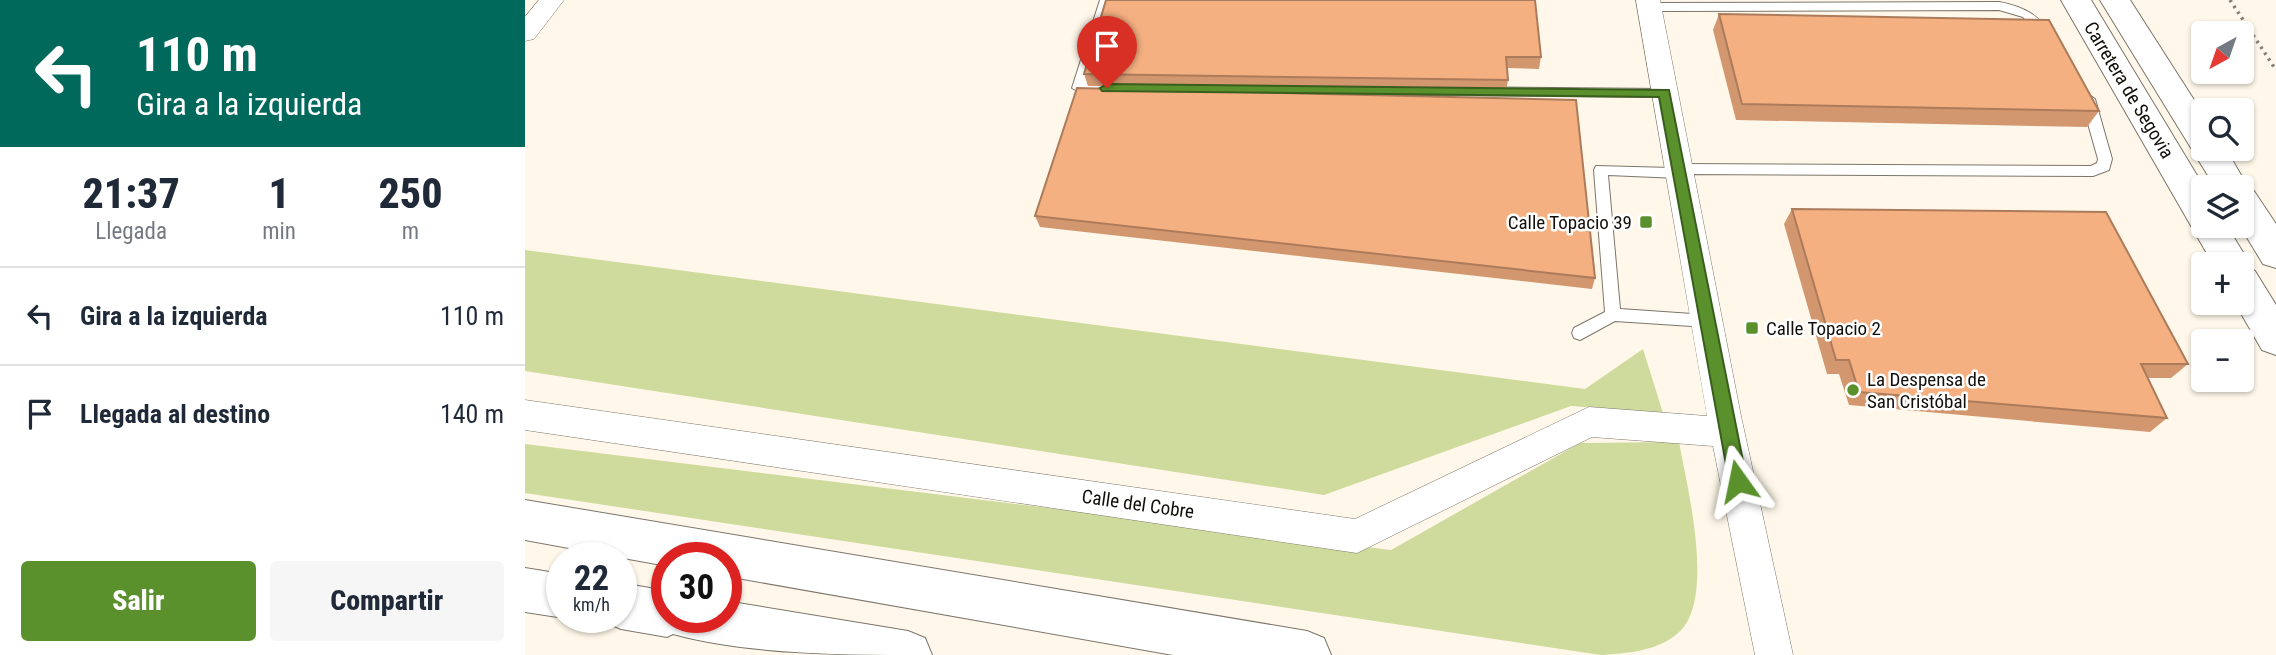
<!DOCTYPE html>
<html lang="es">
<head>
<meta charset="utf-8">
<style>
	:root { --surface:#fff; --page:#f6f6f7; --text:#1f2937; --muted:#747a83; --line:#e0e1e3; --accent:#5a912d }
	body { margin:0; font-family:"Roboto Condensed",sans-serif; background:var(--page); color:var(--text); height:100vh; display:flex; flex-direction:column; font-size:26px; white-space:nowrap }
	* { box-sizing:border-box; margin:0 }
	p { font-size:23px; color:var(--muted) }
	.icon { flex:none; width:38px; height:38px; fill:none; stroke:currentColor; stroke-width:2; stroke-linecap:round; stroke-linejoin:round }
	.map { position:relative; flex:1; overflow:hidden }
	.details { display:flex; flex-direction:column; background:var(--surface); width:525px }
	.details>* { flex:none }
	.guide { background:#00695c; color:#fff; overflow:hidden }
	.needle { width:46px; rotate:220deg }
	.controls { position:absolute; left:1666px; top:21px; display:grid; gap:14px }
	.controls a { display:grid; place-items:center; width:63px; height:63px; border-radius:7px; background:var(--surface); box-shadow:0 2px 5px #0004; font-size:35px }
	.speed { position:absolute; left:21px; top:542px; display:flex; gap:14px; font-size:35px; font-weight:700; text-align:center }
	.speed>* { display:grid; place-content:center; width:91px; height:91px; border-radius:50%; background:var(--surface); box-shadow:0 2px 5px #0004; line-height:1 }
	.speed small { font-size:18px; font-weight:400 }
	.speed .limit { border:10px solid #d22; background:#fff; color:#111 }
	.pin { position:absolute; display:grid; place-items:center; width:60px; height:60px; color:#fff; margin:-72px -30px; border-radius:50% 50% 50% 0; rotate:-45deg; box-shadow:0 0 7px #0007 }
	.pin .icon { rotate:45deg }
	.me { position:absolute; width:77px; margin:-38px; rotate:348deg; stroke-linejoin:round; filter:drop-shadow(0 0 5px #0008) }
	.turn { display:flex; align-items:center; gap:24px; height:147px; padding:0 21px; font-size:32px }
	.turn .icon { width:91px; height:91px; stroke-width:2.5 }
	.turn b { display:block; font-size:49px; line-height:60px }
	.eta { display:flex; justify-content:space-evenly; align-items:center; height:119px; text-align:center }
	.eta b { font-size:42px; font-weight:800; line-height:49px }
	.button { display:flex; gap:14px; margin-top:auto; padding:14px 21px }
	.button a { flex:1; height:80px; border-radius:7px; background:var(--accent); color:#fff; font-size:28px; font-weight:800; line-height:80px; text-align:center }
	.button a+a { background:var(--page); color:var(--text) }
	ul { padding:0; list-style:none }
	li { display:flex; align-items:center; gap:21px; height:98px; padding:0 21px; border-top:2px solid var(--line) }
	li div { flex:1 }
	li b { display:block; font-size:26px }
	li em { font-style:normal }
	main { display:flex; flex:1; min-height:0 }
	.map>svg:first-child { display:block }
</style>
</head>
<body>
<main>
<section class="details">
<div class="guide">
<div class="turn"><svg class="icon" aria-label="left" viewBox="0 0 24 24"><path d="M17 20v-9H6M10 6l-5 5 5 5"/></svg><div><b>110 m</b>Gira a la izquierda</div></div>
</div>
<div class="eta">
<div><b>21:37</b><p>Llegada</p></div>
<div><b>1</b><p>min</p></div>
<div><b>250</b><p>m</p></div>
</div>
<ul>
<li><svg class="icon" aria-label="left" viewBox="0 0 24 24"><path d="M17 20v-9H6M10 6l-5 5 5 5"/></svg><div><b>Gira a la izquierda</b></div><em>110 m</em></li>
<li><svg class="icon" aria-label="arrive" viewBox="0 0 24 24"><path d="M6 21V4h12l-3 4 3 4H6"/></svg><div><b>Llegada al destino</b></div><em>140 m</em></li>
</ul>
<div class="button"><a>Salir</a><a>Compartir</a></div>
</section>
<div class="map">
<svg width="1751" height="655" viewBox="0 0 1751 655">
	<rect width="100%" height="100%" fill="#fff8ea"/>
	<g fill="#cfda9d">
		<polygon points="0,250 1060,389 1118,349 1138,413 1046,406 799,495 0,371"/>
		<path d="M1154,442C1162,486 1192,603 1152,634C1130,652 1102,653 1076,655L0,493V444L866,550L1055,443Z"/>
	</g>
	<g fill="none" stroke-linecap="round" stroke-linejoin="round">
		<g stroke="#7c766a" stroke-width="2">
			<g id="lane">
				<polygon points="575,0 587,0 562,84 1140,89 1147,93 1140,97 554,92 547,88"/>
				<path d="M1474,2C1500,7 1514,15 1528,37L1526,40H1518L1498,17L1474,10L1124,11L1118,7L1124,3Z"/>
				<polygon points="1563,94 1570,99 1587,159 1584,170 1568,176 1160,174 1154,178 1083,175 1095,309 1182,315 1188,316 1190,321 1188,326 1182,327 1090,321 1055,340 1049,338 1047,333 1049,328 1080,312 1069,170 1071,166 1147,168 1153,164 1566,166 1572,163 1573,159 1556,99"/>
			</g>
		</g>
		<g stroke="#7c766a" stroke-width="1">
			<g id="street">
				<polygon points="14,0 39,0 9,39 0,41 0,17"/>
				<polygon points="1111,0 1135,0 1216,416 1268,655 1230,655 1188,446 1067,437 832,553 0,430 0,400 830,519 1064,407 1182,416"/>
			</g>
		</g>
		<g stroke="#7c766a" stroke-width="2">
			<g id="highway">
				<polygon points="1536,0 1566,0 1679,187 1678,226 1702,226 1725,264 1723,268 1730,271 1751,305 1751,355 1737,350 1710,303 1717,303 1717,264 1688,264"/>
				<polygon points="1575,0 1605,0 1678,114 1678,149 1701,149 1724,189 1729,191 1751,224 1751,268 1738,264 1715,226 1717,187 1690,187"/>
				<polygon points="0,500 782,631 799,638 806,655 648,655 201,576 201,558 142,558 142,566 0,540"/>
				<polygon points="0,568 37,574 39,618 0,612"/>
				<path d="M96,583L142,591V618H201V601L383,631L400,638L407,655C325,655 224,655 148,634L142,637L96,629L80,622L78,618H96Z"/>
			</g>
		</g>
		<polyline stroke="#858077" stroke-width="3.5" stroke-dasharray="2.5 4.5" stroke-linecap="butt" points="1705,0 1751,70"/>
		<use href="#lane" fill="#fff" fill-rule="evenodd"/>
		<use href="#street" fill="#fff" fill-rule="evenodd"/>
		<use href="#highway" fill="#fff" fill-rule="evenodd"/>
	</g>
	<g fill="#d39770">
		<polygon points="581,0 1016,57 1014,69 982,68 983,80 981,91 563,86 559,74"/>
		<polygon points="1194,14 1574,111 1562,127 1211,120 1188,30"/>
		<polygon points="1267,209 1663,364 1646,378 1623,378 1642,418 1625,432 1324,405 1314,374 1302,374 1259,224"/>
		<polygon points="510,216 1070,278 1067,289 515,227"/>
	</g>
	<g fill="#f5b082" stroke="#ac7b5b" stroke-width="2">
		<polygon points="581,0 1010,0 1016,57 981,57 983,80 559,74"/>
		<polygon points="1194,14 1524,20 1574,111 1217,104"/>
		<polygon points="552,88 1051,100 1070,278 510,216"/>
		<polygon points="1267,209 1581,212 1663,364 1616,364 1642,418 1334,392 1324,360 1311,360"/>
	</g>
	<polygon fill="#5a912d" stroke="#3a5e1d" stroke-width="2" points="582,84 1144,90 1222,481 1220,487 1213,489 1207,487 1204,481 1134,97 577,91 575,88"/>
	<g fill="#5a912d" stroke="#fff" stroke-width="2.5">
		<rect x="1114" y="215" width="14" height="14" rx="3.5"/>
		<rect x="1220" y="321" width="14" height="14" rx="3.5"/>
		<circle cx="1328" cy="390" r="7"/>
	</g>
	<g text-anchor="middle" dominant-baseline="central" stroke-width="5" stroke-linejoin="round" paint-order="stroke">
		<g font-size="19" fill="#120f0b" stroke="#fff">
			<text transform="translate(1604 90) rotate(59)">Carretera de Segovia</text>
			<text transform="translate(613 504) rotate(8)">Calle del Cobre</text>
		</g>
		<g font-size="19" fill="#120f0b" stroke="#fff" text-anchor="start">
			<text x="1107" y="222" text-anchor="end">Calle Topacio 39</text>
			<text x="1241" y="328">Calle Topacio 2</text>
			<text x="1342" y="379">La Despensa de<tspan x="1342" dy="22">San Cristóbal</tspan></text>
		</g>
	</g>
</svg>
<div class="controls">
<a><svg class="needle" viewBox="-14 -14 28 28"><path d="M0-13l5 13h-10z" fill="#e53935"/><path d="M0 13l5-13h-10z" fill="#747a83"/></svg></a>
<a><svg class="icon" aria-label="search" viewBox="0 0 24 24"><circle cx="10" cy="10" r="6"/><path d="M15 15l6 6"/></svg></a>
<a><svg class="icon" aria-label="layers" viewBox="0 0 24 24"><path d="M12 4l9 5-9 5-9-5zM3 14l9 5 9-5"/></svg></a>
<a>+</a>
<a>−</a>
</div>
<div class="speed"><div>22<small>km/h</small></div><div class="limit">30</div></div>
<div class="pin" style="left:582px;top:88px;background:#d93025"><svg class="icon" aria-label="arrive" viewBox="0 0 24 24"><path d="M6 21V4h12l-3 4 3 4H6"/></svg></div>
<svg class="me" style="left:1213px;top:481px" viewBox="-20 -20 40 40"><path d="M0-17L14 15 0 8-14 15z" fill="#5a912d" stroke="#fff" stroke-width="4"/></svg>
</div>
</main>
</body>
</html>
